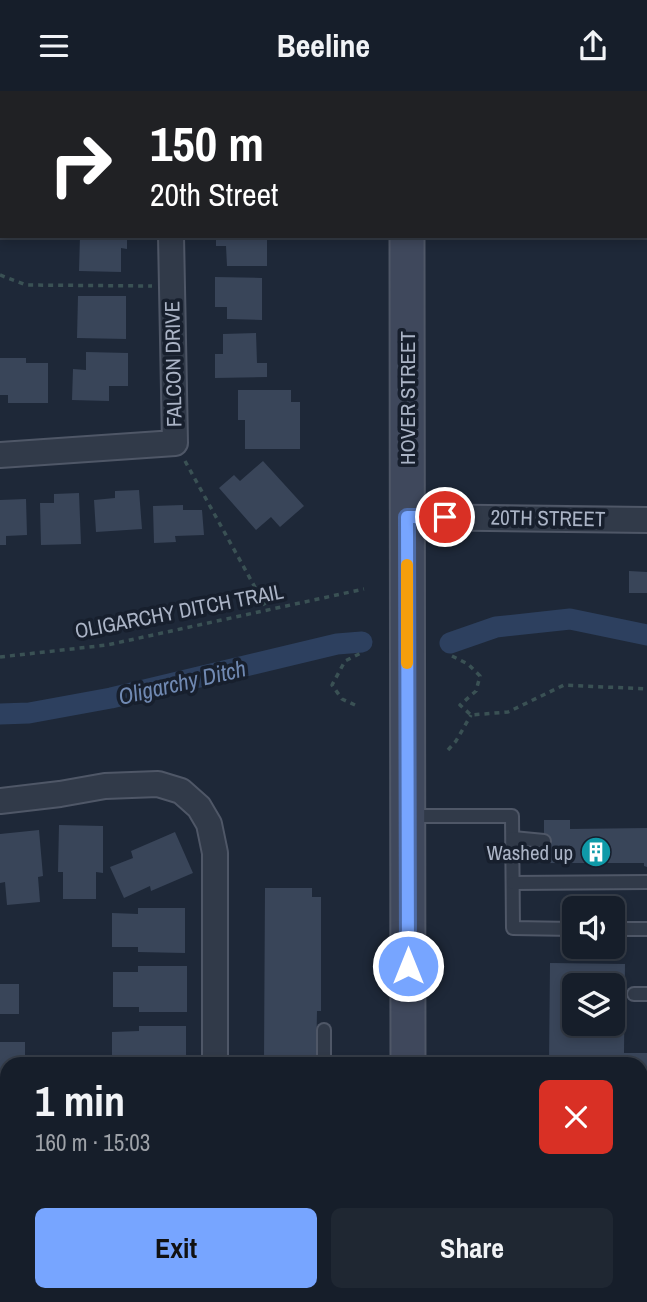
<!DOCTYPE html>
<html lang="en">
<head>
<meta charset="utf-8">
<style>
	:root { --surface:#161e2a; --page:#1f2732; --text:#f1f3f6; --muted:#9ea2a8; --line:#353c47; --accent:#77a5ff }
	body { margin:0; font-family:"Archivo Narrow",sans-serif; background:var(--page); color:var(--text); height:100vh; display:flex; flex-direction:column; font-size:26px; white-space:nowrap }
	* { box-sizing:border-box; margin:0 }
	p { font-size:23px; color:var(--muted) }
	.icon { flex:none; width:38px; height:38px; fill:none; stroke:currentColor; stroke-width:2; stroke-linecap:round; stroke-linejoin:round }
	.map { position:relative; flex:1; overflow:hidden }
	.details { position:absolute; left:0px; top:966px; width:648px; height:245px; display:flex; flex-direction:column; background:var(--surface); border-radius:21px 21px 0 0; box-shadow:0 4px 10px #0003,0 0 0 2px var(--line) }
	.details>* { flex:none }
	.hud { position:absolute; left:0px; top:0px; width:648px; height:147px; box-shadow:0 4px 10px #0003,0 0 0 2px var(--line); background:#202124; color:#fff; overflow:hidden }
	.fabs { position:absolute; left:562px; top:805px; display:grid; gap:14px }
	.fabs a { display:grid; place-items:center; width:63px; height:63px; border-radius:10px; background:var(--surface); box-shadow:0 4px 10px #0003,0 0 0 2px var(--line); font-size:35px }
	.pin { position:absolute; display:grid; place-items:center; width:60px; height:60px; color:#fff; margin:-30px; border:4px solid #fff; border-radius:50%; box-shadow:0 2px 7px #0007 }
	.me { position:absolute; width:77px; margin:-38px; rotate:0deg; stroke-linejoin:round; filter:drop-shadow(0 0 5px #0008) }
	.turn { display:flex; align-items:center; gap:24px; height:147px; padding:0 35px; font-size:32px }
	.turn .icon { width:91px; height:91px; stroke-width:2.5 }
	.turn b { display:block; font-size:49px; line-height:60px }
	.round { display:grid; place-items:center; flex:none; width:74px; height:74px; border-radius:10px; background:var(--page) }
	.head { display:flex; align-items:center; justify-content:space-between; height:119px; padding:0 35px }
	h1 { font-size:42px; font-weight:700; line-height:52px }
	.action { display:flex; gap:14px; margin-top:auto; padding:14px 35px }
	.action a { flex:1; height:80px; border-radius:10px; background:var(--accent); color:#111; font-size:28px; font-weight:700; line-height:80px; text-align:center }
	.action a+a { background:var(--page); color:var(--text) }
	header { display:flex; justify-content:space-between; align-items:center; height:91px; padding:0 35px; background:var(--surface); font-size:32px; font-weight:700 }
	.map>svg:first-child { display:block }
</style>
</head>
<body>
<header><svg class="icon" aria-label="menu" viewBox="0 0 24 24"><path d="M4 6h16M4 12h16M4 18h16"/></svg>Beeline<svg class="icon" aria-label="share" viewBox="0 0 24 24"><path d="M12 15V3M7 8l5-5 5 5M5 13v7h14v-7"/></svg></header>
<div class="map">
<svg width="647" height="1211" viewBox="0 0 647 1211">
	<rect width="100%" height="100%" fill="#1e2838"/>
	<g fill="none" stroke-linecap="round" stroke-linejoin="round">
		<g stroke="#2d405f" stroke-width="21">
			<polyline points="450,552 496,536 570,528 647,544"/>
			<polyline points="0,623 29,622 111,607 337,553 362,551"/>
		</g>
	</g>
	<g fill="#394559" fill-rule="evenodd">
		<polygon points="80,145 127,145 127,158 121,157 121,181 79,180"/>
		<polygon points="216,145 267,145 267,175 227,175 226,155 216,155"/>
		<polygon points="215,186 262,187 262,229 227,228 227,216 215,216"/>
		<polygon points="78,205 126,205 126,248 77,247"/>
		<polygon points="256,242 257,272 267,272 267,286 215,287 215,263 223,263 223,243"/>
		<polygon points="86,261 128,262 128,295 109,295 109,310 72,309 73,278 86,279"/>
		<polygon points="0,267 26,267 26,272 48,272 48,312 8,312 8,304 0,304"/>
		<polygon points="238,299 291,299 291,311 300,311 300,358 245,358 245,329 238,329"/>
		<polygon points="263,370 304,415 280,436 271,426 256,439 219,397 234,384 240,390"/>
		<polygon points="139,399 142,438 96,441 94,409 115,407 115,400"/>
		<polygon points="79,402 81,453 41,454 40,412 54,412 54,403"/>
		<polygon points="26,408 27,444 6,445 6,454 0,454 0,409"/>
		<polygon points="183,414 183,419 202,419 204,444 175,445 176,451 154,452 153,415"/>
		<polygon points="629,480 647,481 647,502 629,502"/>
		<polygon points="544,729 570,729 570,738 647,737 647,776 644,775 644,772 544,772"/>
		<polygon points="59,734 103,735 103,782 96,781 96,808 63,808 63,781 58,781"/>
		<polygon points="39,739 43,785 38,786 40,811 7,814 5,791 0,792 0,743"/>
		<polygon points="175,741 193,782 151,800 150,795 124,807 110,776 133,767 131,760"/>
		<polygon points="265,797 312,797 312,806 321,806 321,920 317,920 316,973 286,973 286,970 264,970"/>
		<polygon points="138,817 185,817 185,862 138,861 138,856 112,856 112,822 138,823"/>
		<path d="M550,872L625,873L624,962H647V1034H640V973H549ZM574,894H612V933H574Z"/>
		<polygon points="138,875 187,875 187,921 139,921 139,916 113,916 113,881 138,881"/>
		<rect x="0" y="893" width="19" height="30"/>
		<polygon points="139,935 186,935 186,973 112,973 112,941 139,940"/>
		<polygon points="0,951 25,951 25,973 7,973 7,981 0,981"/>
		<rect x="0" y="1010" width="7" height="34"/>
		<rect x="0" y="1067" width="7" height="35"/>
		<polygon points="10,1204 134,1204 134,1209 10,1211"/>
		<polygon points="141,1204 175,1204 174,1211 141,1211"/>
		<rect x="286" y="1204" width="34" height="7"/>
	</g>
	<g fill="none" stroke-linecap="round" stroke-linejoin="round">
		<g stroke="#4f5767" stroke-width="16">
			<g id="service">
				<polyline points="410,725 512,725 513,837 574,838"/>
				<polyline points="513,747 544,750"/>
				<polyline points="513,792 647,791"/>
				<polyline points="612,838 647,838"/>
				<polyline points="634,903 647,903"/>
				<polyline points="324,939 324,973"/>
				<polyline points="222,1204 222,1211"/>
				<polyline points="340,1211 340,1204"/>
			</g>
		</g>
		<g stroke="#4f5767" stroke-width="28">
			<g id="minor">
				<polyline points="0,33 2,33"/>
				<polyline points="0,364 175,352 171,145"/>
				<polyline points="406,426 647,429"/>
				<polyline points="0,710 60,703 105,695 158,693 181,700 199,716 209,733 215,762 215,973"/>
				<polyline points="640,1134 647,1134"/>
				<polyline points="0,1151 7,1151"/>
			</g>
		</g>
		<g stroke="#4f5767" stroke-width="37">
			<g id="secondary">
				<polyline points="408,2 408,0"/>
				<polyline points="407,145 408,973"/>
				<polyline points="409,1204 409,1211"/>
			</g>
		</g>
		<g stroke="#3a5154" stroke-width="3.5" stroke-dasharray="5 5" stroke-linecap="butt">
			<polyline points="0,184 26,194 152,195"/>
			<polyline points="185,370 267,518"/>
			<polyline points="452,565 468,573 480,585 476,600 460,614 471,624 508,621 564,594 647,598"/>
			<polyline points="0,566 107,554 364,498"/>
			<polyline points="355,614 342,608 332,594 345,570 361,562"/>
			<polyline points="448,659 456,650 471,624"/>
		</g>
		<use href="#service" stroke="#313a49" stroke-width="12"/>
		<use href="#minor" stroke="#313a49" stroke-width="24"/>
		<use href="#secondary" stroke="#3f485c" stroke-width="33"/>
	</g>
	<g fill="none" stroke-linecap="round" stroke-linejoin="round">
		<g stroke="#4d6ba6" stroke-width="18">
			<polyline id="route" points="408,875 407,426 445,426"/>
		</g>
		<use href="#route" stroke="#77a5ff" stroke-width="12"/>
		<polyline stroke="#f59e0b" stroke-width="12" points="407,474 407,572"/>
	</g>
	<defs>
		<g id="building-disc" transform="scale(1.575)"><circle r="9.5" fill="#0f9aa8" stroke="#171f2d"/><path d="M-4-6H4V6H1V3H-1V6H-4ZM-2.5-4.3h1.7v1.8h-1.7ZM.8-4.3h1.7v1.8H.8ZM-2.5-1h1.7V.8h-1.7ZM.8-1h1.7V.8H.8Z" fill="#fff"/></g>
	</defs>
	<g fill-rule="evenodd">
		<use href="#building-disc" x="596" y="761"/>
	</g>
	<g text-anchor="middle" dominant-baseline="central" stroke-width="7" stroke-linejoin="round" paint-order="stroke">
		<g font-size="21" fill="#abb4c6" stroke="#171f2d">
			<text transform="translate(173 273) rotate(-91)">FALCON DRIVE</text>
			<text transform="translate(407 307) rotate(-90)">HOVER STREET</text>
			<text transform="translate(548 427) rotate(1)">20TH STREET</text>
			<text transform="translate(179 520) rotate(-11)">OLIGARCHY DITCH TRAIL</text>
		</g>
		<g font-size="21" fill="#abb4c6" stroke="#171f2d" text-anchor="end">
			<text x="573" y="761">Washed up</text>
		</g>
		<g font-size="23" font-style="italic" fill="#7089b2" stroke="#171f2d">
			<text transform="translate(182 591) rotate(-13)">Oligarchy Ditch</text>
		</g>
	</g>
</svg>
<div class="fabs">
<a><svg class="icon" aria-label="sound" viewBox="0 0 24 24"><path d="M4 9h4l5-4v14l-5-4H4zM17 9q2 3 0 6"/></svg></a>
<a><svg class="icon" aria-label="layers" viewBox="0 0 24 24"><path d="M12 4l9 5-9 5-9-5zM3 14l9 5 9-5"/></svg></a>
</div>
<div class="pin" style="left:445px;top:426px;background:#d93025"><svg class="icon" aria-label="arrive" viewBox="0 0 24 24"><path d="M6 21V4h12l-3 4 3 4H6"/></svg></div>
<svg class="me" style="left:408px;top:875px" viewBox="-20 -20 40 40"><circle r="17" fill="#77a5ff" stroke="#fff" stroke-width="3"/><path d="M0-11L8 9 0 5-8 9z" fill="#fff"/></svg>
<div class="hud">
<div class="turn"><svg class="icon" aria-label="right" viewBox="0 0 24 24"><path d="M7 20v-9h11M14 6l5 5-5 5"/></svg><div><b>150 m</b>20th Street</div></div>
</div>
<section class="details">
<div class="head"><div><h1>1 min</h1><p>160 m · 15:03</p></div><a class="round" style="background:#d93025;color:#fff"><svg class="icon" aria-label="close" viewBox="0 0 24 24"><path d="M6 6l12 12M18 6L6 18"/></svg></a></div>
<div class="action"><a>Exit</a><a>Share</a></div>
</section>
</div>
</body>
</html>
